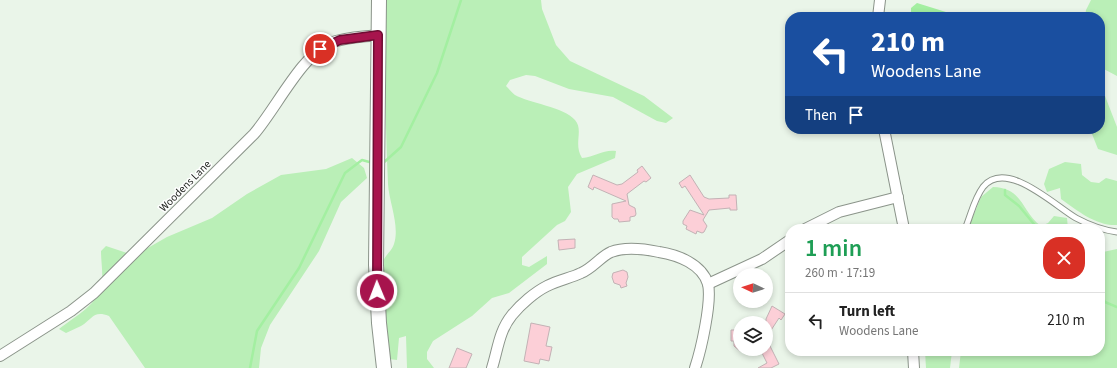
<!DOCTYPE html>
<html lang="en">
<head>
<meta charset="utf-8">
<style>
	:root { --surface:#fff; --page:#f6f6f6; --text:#222; --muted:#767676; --line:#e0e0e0 }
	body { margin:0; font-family:"Source Sans 3",sans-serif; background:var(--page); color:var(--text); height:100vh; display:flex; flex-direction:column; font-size:15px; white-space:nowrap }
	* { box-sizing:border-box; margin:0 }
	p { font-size:13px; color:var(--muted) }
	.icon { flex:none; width:22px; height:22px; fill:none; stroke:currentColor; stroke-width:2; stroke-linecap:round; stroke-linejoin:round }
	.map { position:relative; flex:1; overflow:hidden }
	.sheet { position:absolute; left:785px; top:224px; width:320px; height:132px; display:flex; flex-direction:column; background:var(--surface); border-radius:16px; box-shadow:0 2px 6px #0003 }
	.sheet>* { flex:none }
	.guide { position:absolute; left:785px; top:12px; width:320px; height:122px; border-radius:16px; box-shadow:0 2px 6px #0003; background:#1a4fa0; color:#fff; overflow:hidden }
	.needle { width:26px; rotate:274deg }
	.fabs { position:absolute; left:733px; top:268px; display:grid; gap:8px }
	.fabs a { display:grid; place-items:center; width:40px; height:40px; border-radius:50%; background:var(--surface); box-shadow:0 2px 6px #0003; font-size:20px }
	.pin { position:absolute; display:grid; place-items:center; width:34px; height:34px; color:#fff; margin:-17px; border:2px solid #fff; border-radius:50%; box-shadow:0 1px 4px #0007 }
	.me { position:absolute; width:44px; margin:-22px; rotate:359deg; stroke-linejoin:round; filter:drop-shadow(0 0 3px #0008) }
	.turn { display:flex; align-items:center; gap:14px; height:84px; padding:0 20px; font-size:18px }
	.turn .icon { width:52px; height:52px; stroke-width:2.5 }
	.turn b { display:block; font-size:28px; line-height:34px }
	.then { display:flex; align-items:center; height:38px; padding:0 20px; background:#0003; gap:8px; font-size:15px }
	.round { display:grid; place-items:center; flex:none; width:42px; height:42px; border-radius:16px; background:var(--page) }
	.headline { display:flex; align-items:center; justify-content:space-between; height:68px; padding:0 20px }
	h1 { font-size:24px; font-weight:600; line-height:30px; color:#1e9e55 }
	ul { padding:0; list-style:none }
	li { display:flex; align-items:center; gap:12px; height:56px; padding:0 20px; border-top:1px solid var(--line) }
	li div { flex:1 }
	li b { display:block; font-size:15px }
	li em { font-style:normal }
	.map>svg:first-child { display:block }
</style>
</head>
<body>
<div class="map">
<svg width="1117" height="368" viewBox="0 0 1117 368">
	<rect width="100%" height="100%" fill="#eaf5e9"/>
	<g fill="#baefb7">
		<path d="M386,0H541L542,9L556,45L570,61L644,96L673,118L666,123L657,121L613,97L569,89L535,76L526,75L510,80L506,86C509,89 512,93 515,95C529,103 564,107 575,120C584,130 573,144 582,158C595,157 604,149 616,151L615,158L577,174L568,187L571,212L565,221L557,225L522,257V265L529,267L547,256V264L509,293L492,298L472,316L433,341L427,352V359L434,368H407L406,336L399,338L397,360L389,359L382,264C385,254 391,253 394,244C400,226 389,202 388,184C385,122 385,61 386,0Z"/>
		<polygon points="1091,0 1117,0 1117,76 1100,67 1100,17 1085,17 1086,10"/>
		<polygon points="1100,83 1117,127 1117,155 1098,149 1090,129 1100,129"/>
		<path d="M352,158L364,168L367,178L341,202L319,251L270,325L261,348L259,368H145L109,316C93,310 93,319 81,326C76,328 71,331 66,333L59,329C74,317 101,303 102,282C103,272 101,261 101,251L106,246L130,254L139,253L167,237L212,218L247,194L281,175L326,169Z"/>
		<path d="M1065,162L1081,164L1082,175L1091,182L1099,183L1106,178L1117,181V225C1096,226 1078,211 1061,199L1060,188L1047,192L1044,184L1049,169Z"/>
		<path d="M993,187C1024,188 1021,212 1041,226L1048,223L1054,216L1067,218L1068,229H968L981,197Z"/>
		<polygon points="1100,249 1103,252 1117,249 1117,368 959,368 961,351 1100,351"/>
		<polygon points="925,351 952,351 950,368 926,368"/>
	</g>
	<polygon fill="#a3efa1" points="917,3 962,17 917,17 911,12 911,8"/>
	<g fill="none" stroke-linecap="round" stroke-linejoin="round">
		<g stroke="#a3efa1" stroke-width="2.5">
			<polyline points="382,164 401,147 437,73 461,0"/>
			<polyline points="1005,190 1005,195 1019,206 1038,229"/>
			<polyline points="1100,292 1105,302 1117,307"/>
			<polyline points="250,368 257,331 299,268 345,173 362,160 373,163"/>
		</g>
	</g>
	<g fill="#fccfd7" stroke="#c3b2b5">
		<polygon points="642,166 651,178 646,182 644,181 627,194 629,205 635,208 636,214 635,216 630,217 630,221 619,222 618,219 614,219 612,217 612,204 626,201 594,187 593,190 588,187 593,175 617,185 622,184 638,172 637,170"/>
		<polygon points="690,175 704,197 709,199 729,198 729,195 736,195 737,210 730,210 730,208 709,210 703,220 707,226 704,232 702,233 697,231 696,234 686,229 687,226 683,224 683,221 690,210 704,215 685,186 682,188 679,183"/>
		<polygon points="575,239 575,248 559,250 558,240"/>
		<polygon points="623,270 627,272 628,277 626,283 627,286 621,288 620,285 614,283 612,277 613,273"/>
		<polygon points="772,306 785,314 781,320 779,318 766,338 779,364 771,368 758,368 767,363 760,349 766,349 766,319"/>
		<polygon points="531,323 550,327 546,346 552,347 549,361 540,359 539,364 524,361"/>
		<polygon points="731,330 740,330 740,351 734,346 734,341 731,341"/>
		<polygon points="457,348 472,354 466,368 449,368"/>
	</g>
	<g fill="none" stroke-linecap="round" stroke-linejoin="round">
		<g stroke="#8b948a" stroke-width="7">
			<path id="lane" d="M965,229C971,215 974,199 983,187C1006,158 1055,206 1076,218C1089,225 1102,230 1117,232"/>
		</g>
		<g stroke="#8b948a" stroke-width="12">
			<g id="street">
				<polyline points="878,17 880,0"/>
				<polyline points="884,129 904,229"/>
				<polyline points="805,229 839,212 898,197"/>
				<polyline points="708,284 762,259 790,240"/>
				<polyline points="913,351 914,368"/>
				<path d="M0,356L71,311L94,293L254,134C275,110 302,55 330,43C345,37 362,37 378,35"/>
				<path d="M492,368C498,349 499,331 512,315C521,304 535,292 547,286C558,280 571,278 581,273C593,268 600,257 611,252C626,246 645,249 659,252C678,255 702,264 708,284C712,302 701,350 695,368"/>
			</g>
		</g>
		<g stroke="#8b948a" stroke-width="16">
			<polyline id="secondary" points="379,0 376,265 379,323 384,368"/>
		</g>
		<use href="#lane" stroke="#fff" stroke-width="5"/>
		<use href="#street" stroke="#fff" stroke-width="10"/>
		<use href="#secondary" stroke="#fff" stroke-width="14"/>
	</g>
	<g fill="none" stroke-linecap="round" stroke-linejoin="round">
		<g stroke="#6d0d32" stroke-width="10">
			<polyline id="route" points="320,49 340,40 378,35 377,291"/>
		</g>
		<use href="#route" stroke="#a7144d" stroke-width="7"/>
	</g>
	<g text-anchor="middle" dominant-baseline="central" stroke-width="3" stroke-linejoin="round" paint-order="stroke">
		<g font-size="11" fill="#242823" stroke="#fff">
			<text transform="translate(185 186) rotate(-45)">Woodens Lane</text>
		</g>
	</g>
</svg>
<div class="fabs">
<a><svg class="needle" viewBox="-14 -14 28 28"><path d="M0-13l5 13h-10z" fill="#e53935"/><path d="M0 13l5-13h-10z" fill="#767676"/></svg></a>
<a><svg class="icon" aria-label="layers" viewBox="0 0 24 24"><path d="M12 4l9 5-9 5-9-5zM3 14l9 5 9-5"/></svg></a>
</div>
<div class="pin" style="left:320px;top:49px;background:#d93025"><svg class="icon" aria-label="arrive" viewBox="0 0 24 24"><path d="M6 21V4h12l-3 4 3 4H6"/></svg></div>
<svg class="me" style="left:377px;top:291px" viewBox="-20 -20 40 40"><circle r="17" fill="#a7144d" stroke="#fff" stroke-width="3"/><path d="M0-11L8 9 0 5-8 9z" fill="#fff"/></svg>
<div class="guide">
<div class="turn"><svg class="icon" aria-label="left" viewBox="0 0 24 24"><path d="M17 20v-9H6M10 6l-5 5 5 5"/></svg><div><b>210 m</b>Woodens Lane</div></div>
<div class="then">Then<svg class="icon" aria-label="arrive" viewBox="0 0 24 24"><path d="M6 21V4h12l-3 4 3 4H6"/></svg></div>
</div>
<section class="sheet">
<div class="headline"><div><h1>1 min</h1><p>260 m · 17:19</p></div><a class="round" style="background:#d93025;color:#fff"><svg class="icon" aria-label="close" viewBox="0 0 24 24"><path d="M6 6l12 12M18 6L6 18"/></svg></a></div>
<ul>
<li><svg class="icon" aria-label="left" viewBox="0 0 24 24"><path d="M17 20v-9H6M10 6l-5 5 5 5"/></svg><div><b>Turn left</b><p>Woodens Lane</p></div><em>210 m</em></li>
</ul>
</section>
</div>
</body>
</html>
